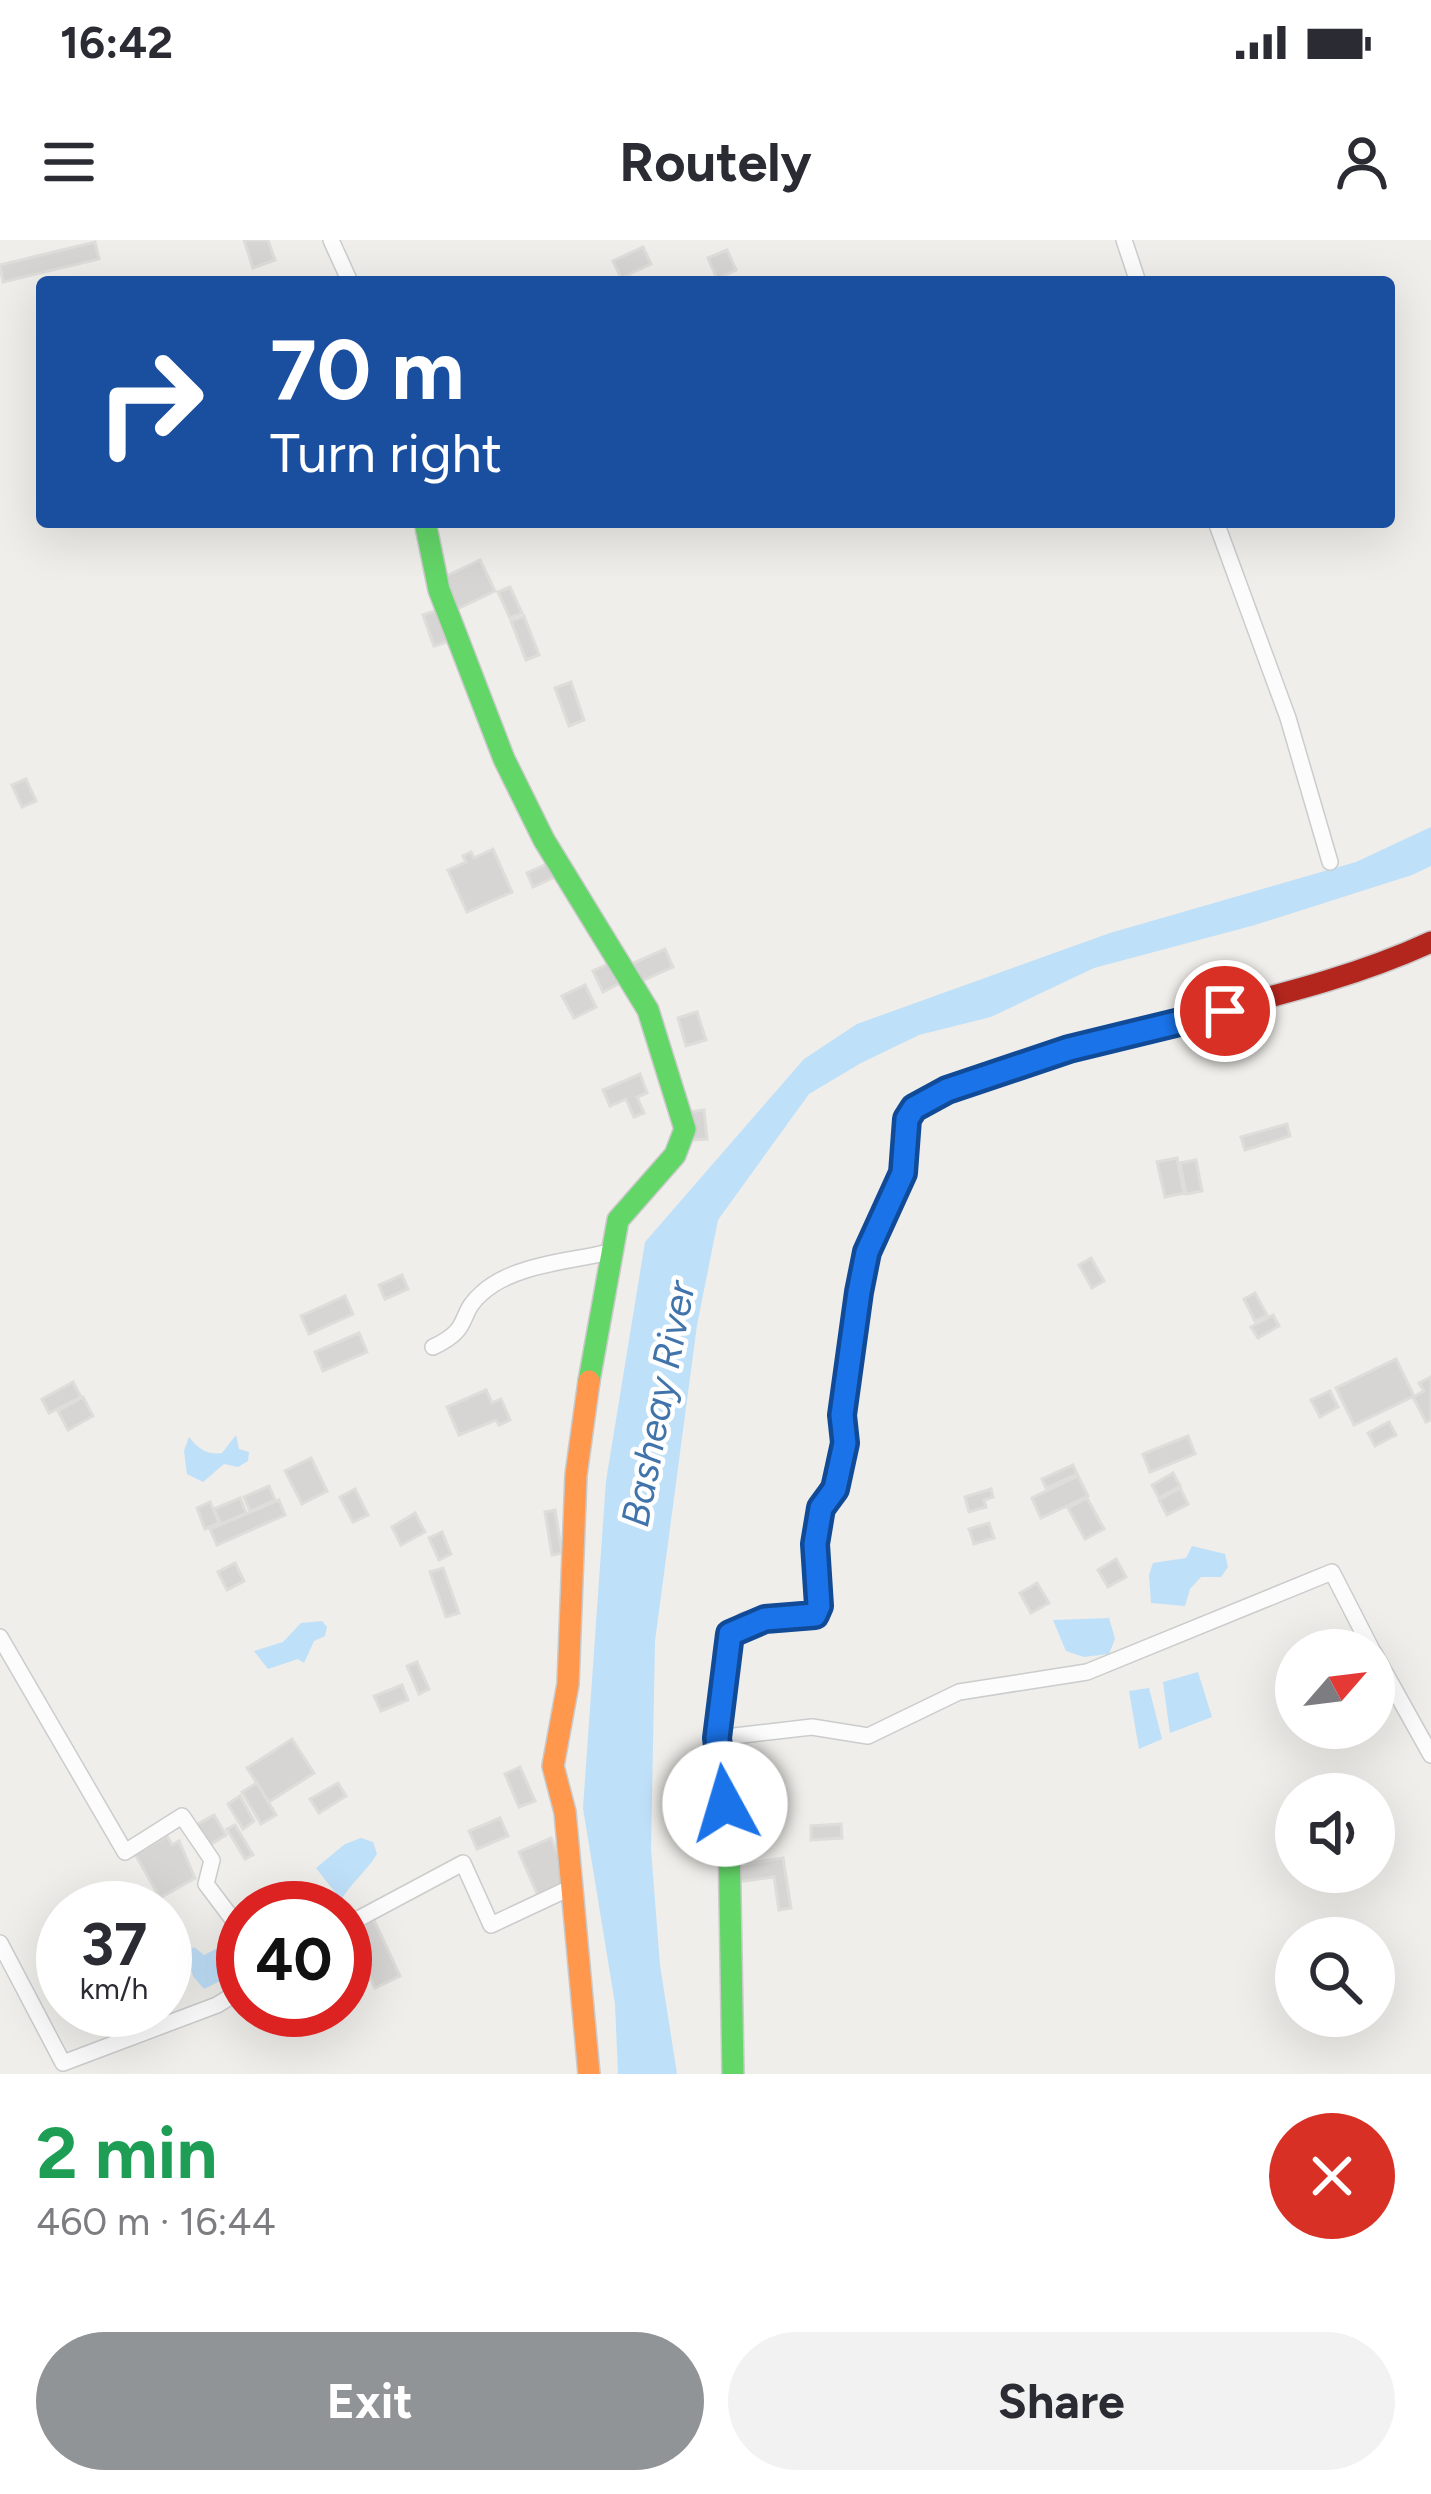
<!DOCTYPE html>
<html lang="en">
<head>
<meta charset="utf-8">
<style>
	:root { --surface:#fff; --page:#f2f2f3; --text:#2b2b33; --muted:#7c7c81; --accent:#919496 }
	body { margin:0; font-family:Figtree,sans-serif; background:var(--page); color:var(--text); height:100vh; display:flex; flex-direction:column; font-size:45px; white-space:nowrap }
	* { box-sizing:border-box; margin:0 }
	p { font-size:39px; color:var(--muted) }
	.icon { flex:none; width:66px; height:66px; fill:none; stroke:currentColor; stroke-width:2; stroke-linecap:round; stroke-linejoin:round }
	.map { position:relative; height:1834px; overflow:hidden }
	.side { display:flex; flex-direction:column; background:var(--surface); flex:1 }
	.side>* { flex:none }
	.top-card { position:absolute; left:36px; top:36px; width:1359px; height:252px; border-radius:12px; box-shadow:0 12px 48px #0002; background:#1a4fa0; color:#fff; overflow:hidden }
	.needle { width:78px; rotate:62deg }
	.fabs { position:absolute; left:1275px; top:1389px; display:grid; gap:24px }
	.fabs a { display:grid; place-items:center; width:120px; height:120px; border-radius:50%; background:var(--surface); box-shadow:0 12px 48px #0002; font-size:60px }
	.speed { position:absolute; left:36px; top:1641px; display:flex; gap:24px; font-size:60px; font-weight:700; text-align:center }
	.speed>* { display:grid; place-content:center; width:156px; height:156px; border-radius:50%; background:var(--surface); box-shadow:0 12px 48px #0002; line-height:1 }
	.speed small { font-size:30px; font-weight:400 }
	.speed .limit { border:18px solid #d22; background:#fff; color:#111 }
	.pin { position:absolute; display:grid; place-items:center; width:102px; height:102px; color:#fff; margin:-51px; border:6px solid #fff; border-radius:50%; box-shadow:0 3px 12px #0007 }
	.me { position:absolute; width:132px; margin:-66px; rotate:354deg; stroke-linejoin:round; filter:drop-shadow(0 0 9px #0008) }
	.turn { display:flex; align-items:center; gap:42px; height:252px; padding:0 36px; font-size:54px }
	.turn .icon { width:156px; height:156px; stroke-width:2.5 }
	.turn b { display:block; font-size:84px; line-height:102px }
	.round { display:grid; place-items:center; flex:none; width:126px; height:126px; border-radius:63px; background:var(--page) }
	.summary { display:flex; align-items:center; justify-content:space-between; height:204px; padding:0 36px }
	h1 { font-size:72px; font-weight:700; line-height:90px; color:#1e9e55 }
	.primary-button { display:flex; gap:24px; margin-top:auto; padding:24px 36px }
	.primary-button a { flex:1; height:138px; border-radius:72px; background:var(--accent); color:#fff; font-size:48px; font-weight:700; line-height:138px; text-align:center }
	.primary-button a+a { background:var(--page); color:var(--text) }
	.status { display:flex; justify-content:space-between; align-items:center; height:84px; padding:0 60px; background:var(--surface); direction:ltr }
	.status svg { height:33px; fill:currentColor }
	header { display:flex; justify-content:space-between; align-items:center; height:156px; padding:0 36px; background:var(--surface); font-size:54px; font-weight:700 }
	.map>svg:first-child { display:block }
</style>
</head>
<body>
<div class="status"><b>16:42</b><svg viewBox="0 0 49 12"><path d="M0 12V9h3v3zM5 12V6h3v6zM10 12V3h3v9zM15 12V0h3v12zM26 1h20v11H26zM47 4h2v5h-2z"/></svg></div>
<header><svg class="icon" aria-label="menu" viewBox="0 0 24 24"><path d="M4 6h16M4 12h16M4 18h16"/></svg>Routely<svg class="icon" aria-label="person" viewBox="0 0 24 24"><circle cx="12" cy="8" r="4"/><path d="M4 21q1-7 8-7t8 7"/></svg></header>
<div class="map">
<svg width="1431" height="1834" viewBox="0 0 1431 1834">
	<rect width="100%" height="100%" fill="#efeeea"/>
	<g fill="#bfe0f9">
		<polygon points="1431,587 1431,626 1412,635 1255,685 1094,728 991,777 919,795 861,823 809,854 718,980 697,1085 655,1401 651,1609 660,1725 677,1834 618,1834 615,1764 583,1568 606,1241 645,1002 804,819 857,784 1110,693 1356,622"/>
		<path d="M236,1195L239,1209L249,1212L248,1221L238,1227L224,1224L203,1242L187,1234L184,1211L189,1197C199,1209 206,1215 222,1213Z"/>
		<polygon points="1192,1306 1225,1314 1228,1327 1221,1337 1201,1337 1190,1349 1185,1366 1151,1363 1149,1335 1153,1323 1186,1318"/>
		<polygon points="1109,1378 1115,1399 1109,1414 1084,1417 1066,1411 1053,1380"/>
		<polygon points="322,1381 327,1387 325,1396 314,1401 304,1423 298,1419 268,1429 254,1411 283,1402 301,1383"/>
		<polygon points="1198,1432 1212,1477 1170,1493 1163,1442"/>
		<polygon points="1149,1448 1162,1499 1139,1509 1129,1451"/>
		<path d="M361,1598L373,1602L377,1614C366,1632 352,1642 341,1660L316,1628L345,1604Z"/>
		<polygon points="240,1697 240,1731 204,1749 193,1736 186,1713 194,1707 204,1715"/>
	</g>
	<g fill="#d6d5d3" stroke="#deddd9" stroke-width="3">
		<polygon points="244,0 268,0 275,20 253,28"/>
		<polygon points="95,2 99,19 3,42 0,25"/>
		<polygon points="643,7 651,24 621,38 613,21"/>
		<polygon points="727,10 736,30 717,39 708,18"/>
		<polygon points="480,320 495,351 457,369 442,338"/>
		<polygon points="510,347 522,373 510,378 498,352"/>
		<polygon points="438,370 449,401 434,406 423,375"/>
		<polygon points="524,376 539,415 526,420 511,381"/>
		<polygon points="571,442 584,480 569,486 555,448"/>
		<polygon points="26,539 36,561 22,567 12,545"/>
		<polygon points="493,609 512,652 467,672 448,630 466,622 463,616 471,612 474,618"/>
		<polygon points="549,623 555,637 533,647 527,633"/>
		<polygon points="665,709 673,727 635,744 627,726"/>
		<polygon points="610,723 620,743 603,752 593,731"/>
		<polygon points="585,745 596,767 574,778 562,756"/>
		<polygon points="697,772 706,800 686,806 678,778"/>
		<polygon points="640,834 647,853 637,857 644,873 634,877 626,859 610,866 603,850"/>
		<polygon points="704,870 707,899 693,900 690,872"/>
		<polygon points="1287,884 1290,896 1245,910 1241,897"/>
		<polygon points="1177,918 1184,953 1165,957 1157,922"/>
		<polygon points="1196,920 1202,951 1186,954 1180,923"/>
		<polygon points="1091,1018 1104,1041 1092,1048 1079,1025"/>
		<polygon points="402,1035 408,1049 385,1059 379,1045"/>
		<polygon points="1255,1053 1267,1075 1255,1081 1244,1059"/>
		<polygon points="345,1056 353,1074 309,1094 301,1076"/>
		<polygon points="1273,1075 1279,1086 1258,1098 1251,1087"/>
		<polygon points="359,1093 367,1112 323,1131 315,1112"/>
		<polygon points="1396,1119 1414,1156 1354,1185 1336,1148"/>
		<polygon points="1431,1137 1431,1180 1426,1182 1413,1157 1424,1151 1419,1143"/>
		<polygon points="73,1142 81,1157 49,1173 42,1159"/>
		<polygon points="486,1150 492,1163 501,1159 510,1180 499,1185 496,1180 459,1195 447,1167"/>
		<polygon points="1330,1151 1338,1167 1320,1177 1311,1160"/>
		<polygon points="83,1157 93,1176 68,1190 58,1171"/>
		<polygon points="1389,1182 1396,1195 1375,1206 1368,1193"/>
		<polygon points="1188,1196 1195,1214 1150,1232 1143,1214"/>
		<polygon points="311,1218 327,1251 302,1264 285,1231"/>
		<polygon points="1073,1225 1077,1234 1046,1248 1042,1239"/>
		<polygon points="1173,1233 1180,1246 1159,1258 1152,1245"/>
		<polygon points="1078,1236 1088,1256 1041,1278 1032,1258"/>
		<polygon points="269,1246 275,1260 250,1271 244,1257"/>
		<polygon points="1180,1248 1188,1264 1167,1275 1159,1260"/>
		<polygon points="355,1249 368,1275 353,1282 340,1257"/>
		<polygon points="991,1249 993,1257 984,1260 986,1267 969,1272 965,1257"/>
		<polygon points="240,1258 246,1273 221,1284 214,1269"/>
		<polygon points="1087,1258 1104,1289 1085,1299 1068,1268"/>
		<polygon points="279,1260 285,1275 217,1305 210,1289"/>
		<polygon points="210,1262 219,1283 205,1289 197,1268"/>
		<polygon points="555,1270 562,1313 552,1315 545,1272"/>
		<polygon points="415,1273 425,1292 401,1305 392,1287"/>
		<polygon points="989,1283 994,1298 974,1304 969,1289"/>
		<polygon points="442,1292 451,1314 439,1320 429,1298"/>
		<polygon points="1116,1319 1126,1337 1108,1347 1098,1330"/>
		<polygon points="235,1323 244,1341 227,1350 218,1332"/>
		<polygon points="443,1328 459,1373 446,1377 430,1332"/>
		<polygon points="1037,1343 1049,1363 1031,1373 1020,1353"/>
		<polygon points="417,1422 429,1449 419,1454 407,1426"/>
		<polygon points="402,1445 408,1460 381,1471 374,1456"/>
		<polygon points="292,1499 314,1533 269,1562 247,1528"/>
		<polygon points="520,1527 535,1561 519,1567 505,1534"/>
		<polygon points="257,1543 276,1575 261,1584 242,1552"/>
		<polygon points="338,1543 346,1556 319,1573 310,1559"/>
		<polygon points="240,1556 254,1581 243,1589 228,1564"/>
		<polygon points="214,1575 226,1595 207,1607 194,1586"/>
		<polygon points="500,1578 508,1596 477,1609 469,1591"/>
		<polygon points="841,1584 842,1598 811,1600 811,1586"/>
		<polygon points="235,1585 253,1615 245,1619 227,1589"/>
		<polygon points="167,1596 172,1605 179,1601 195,1638 160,1658 135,1614"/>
		<polygon points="551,1598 571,1644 539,1658 519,1612"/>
		<polygon points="783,1618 791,1668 779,1670 774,1637 736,1642 733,1626"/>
		<polygon points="372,1676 400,1736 375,1748 347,1687"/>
	</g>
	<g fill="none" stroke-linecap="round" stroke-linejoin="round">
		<g stroke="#cbcccc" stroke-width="18">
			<g id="street">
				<polyline points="331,0 350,42"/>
				<polyline points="1124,0 1138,42"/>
				<polyline points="1216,282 1288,478 1330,622"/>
				<path d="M433,1107C474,1088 456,1075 482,1053C514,1024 569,1022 609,1012"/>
				<polyline points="0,1397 125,1612 182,1576 212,1620 206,1644 243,1693"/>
				<polyline points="1374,1413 1431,1515"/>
				<polyline points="717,1498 812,1487 868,1496 959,1452 1087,1432 1332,1332 1372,1410"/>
				<polyline points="345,1686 463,1623 491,1685 572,1647"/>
				<polyline points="0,1703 63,1823 217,1765 243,1749"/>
			</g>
		</g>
		<g stroke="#cacacb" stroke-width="24">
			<g id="fast">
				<polyline points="425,282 439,350 504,519 544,600 648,770 685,889 675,915 618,980 589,1141"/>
				<path d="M733,1834L729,1597L717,1498L725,1409L730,1394L746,1383L815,1375L819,1366C817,1336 808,1295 822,1266C834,1242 837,1239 843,1211"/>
			</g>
		</g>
		<g stroke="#cacacb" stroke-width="24">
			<g id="slow">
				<polyline points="589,1141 576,1235 568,1444 553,1526 565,1572 589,1834"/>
				<polyline points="843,1211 842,1175 867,1013 903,933 907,879 914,867 947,850 1069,809 1180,780"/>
			</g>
		</g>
		<g stroke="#cacacb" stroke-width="24">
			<path id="jam" d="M1180,780C1265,758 1351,739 1431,702"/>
		</g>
		<use href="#street" stroke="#fdfcfc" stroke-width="15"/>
		<use href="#fast" stroke="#63d668" stroke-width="21"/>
		<use href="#slow" stroke="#ff974d" stroke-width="21"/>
		<use href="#jam" stroke="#b3261e" stroke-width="21"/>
	</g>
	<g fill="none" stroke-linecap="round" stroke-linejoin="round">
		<g stroke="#114b97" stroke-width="30">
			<polyline id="route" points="725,1564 717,1498 730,1394 765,1379 815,1375 819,1366 815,1304 821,1268 835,1249 845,1203 842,1175 859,1052 867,1012 903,933 907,879 914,868 947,850 1069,809 1225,771"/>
		</g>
		<use href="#route" stroke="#1a73e8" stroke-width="21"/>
	</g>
	<g text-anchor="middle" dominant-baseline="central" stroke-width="9" stroke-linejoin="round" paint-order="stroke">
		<g font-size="39" font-style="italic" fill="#4174aa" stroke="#fff">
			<text transform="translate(658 1164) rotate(-79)">Basheay River</text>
		</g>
	</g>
</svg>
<div class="fabs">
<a><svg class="needle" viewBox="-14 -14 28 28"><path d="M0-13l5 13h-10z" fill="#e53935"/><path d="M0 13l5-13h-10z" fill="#7c7c81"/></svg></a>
<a><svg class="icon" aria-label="sound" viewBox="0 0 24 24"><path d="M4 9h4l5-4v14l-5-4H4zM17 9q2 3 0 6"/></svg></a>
<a><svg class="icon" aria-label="search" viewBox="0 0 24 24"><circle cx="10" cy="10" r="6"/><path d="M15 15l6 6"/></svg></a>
</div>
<div class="speed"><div>37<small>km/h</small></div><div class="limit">40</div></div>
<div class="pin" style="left:1225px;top:771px;background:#d93025"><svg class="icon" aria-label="arrive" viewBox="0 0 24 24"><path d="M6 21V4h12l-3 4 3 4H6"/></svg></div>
<svg class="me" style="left:725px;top:1564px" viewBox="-20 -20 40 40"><circle r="19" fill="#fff"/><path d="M0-13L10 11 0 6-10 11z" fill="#1a73e8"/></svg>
<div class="top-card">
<div class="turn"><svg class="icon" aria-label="right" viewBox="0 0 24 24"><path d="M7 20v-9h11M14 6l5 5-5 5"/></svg><div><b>70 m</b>Turn right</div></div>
</div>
</div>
<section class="side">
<div class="summary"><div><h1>2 min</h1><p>460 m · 16:44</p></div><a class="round" style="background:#d93025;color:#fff"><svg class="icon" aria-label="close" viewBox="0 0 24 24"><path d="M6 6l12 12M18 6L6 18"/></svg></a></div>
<div class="primary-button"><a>Exit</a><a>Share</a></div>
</section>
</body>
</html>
